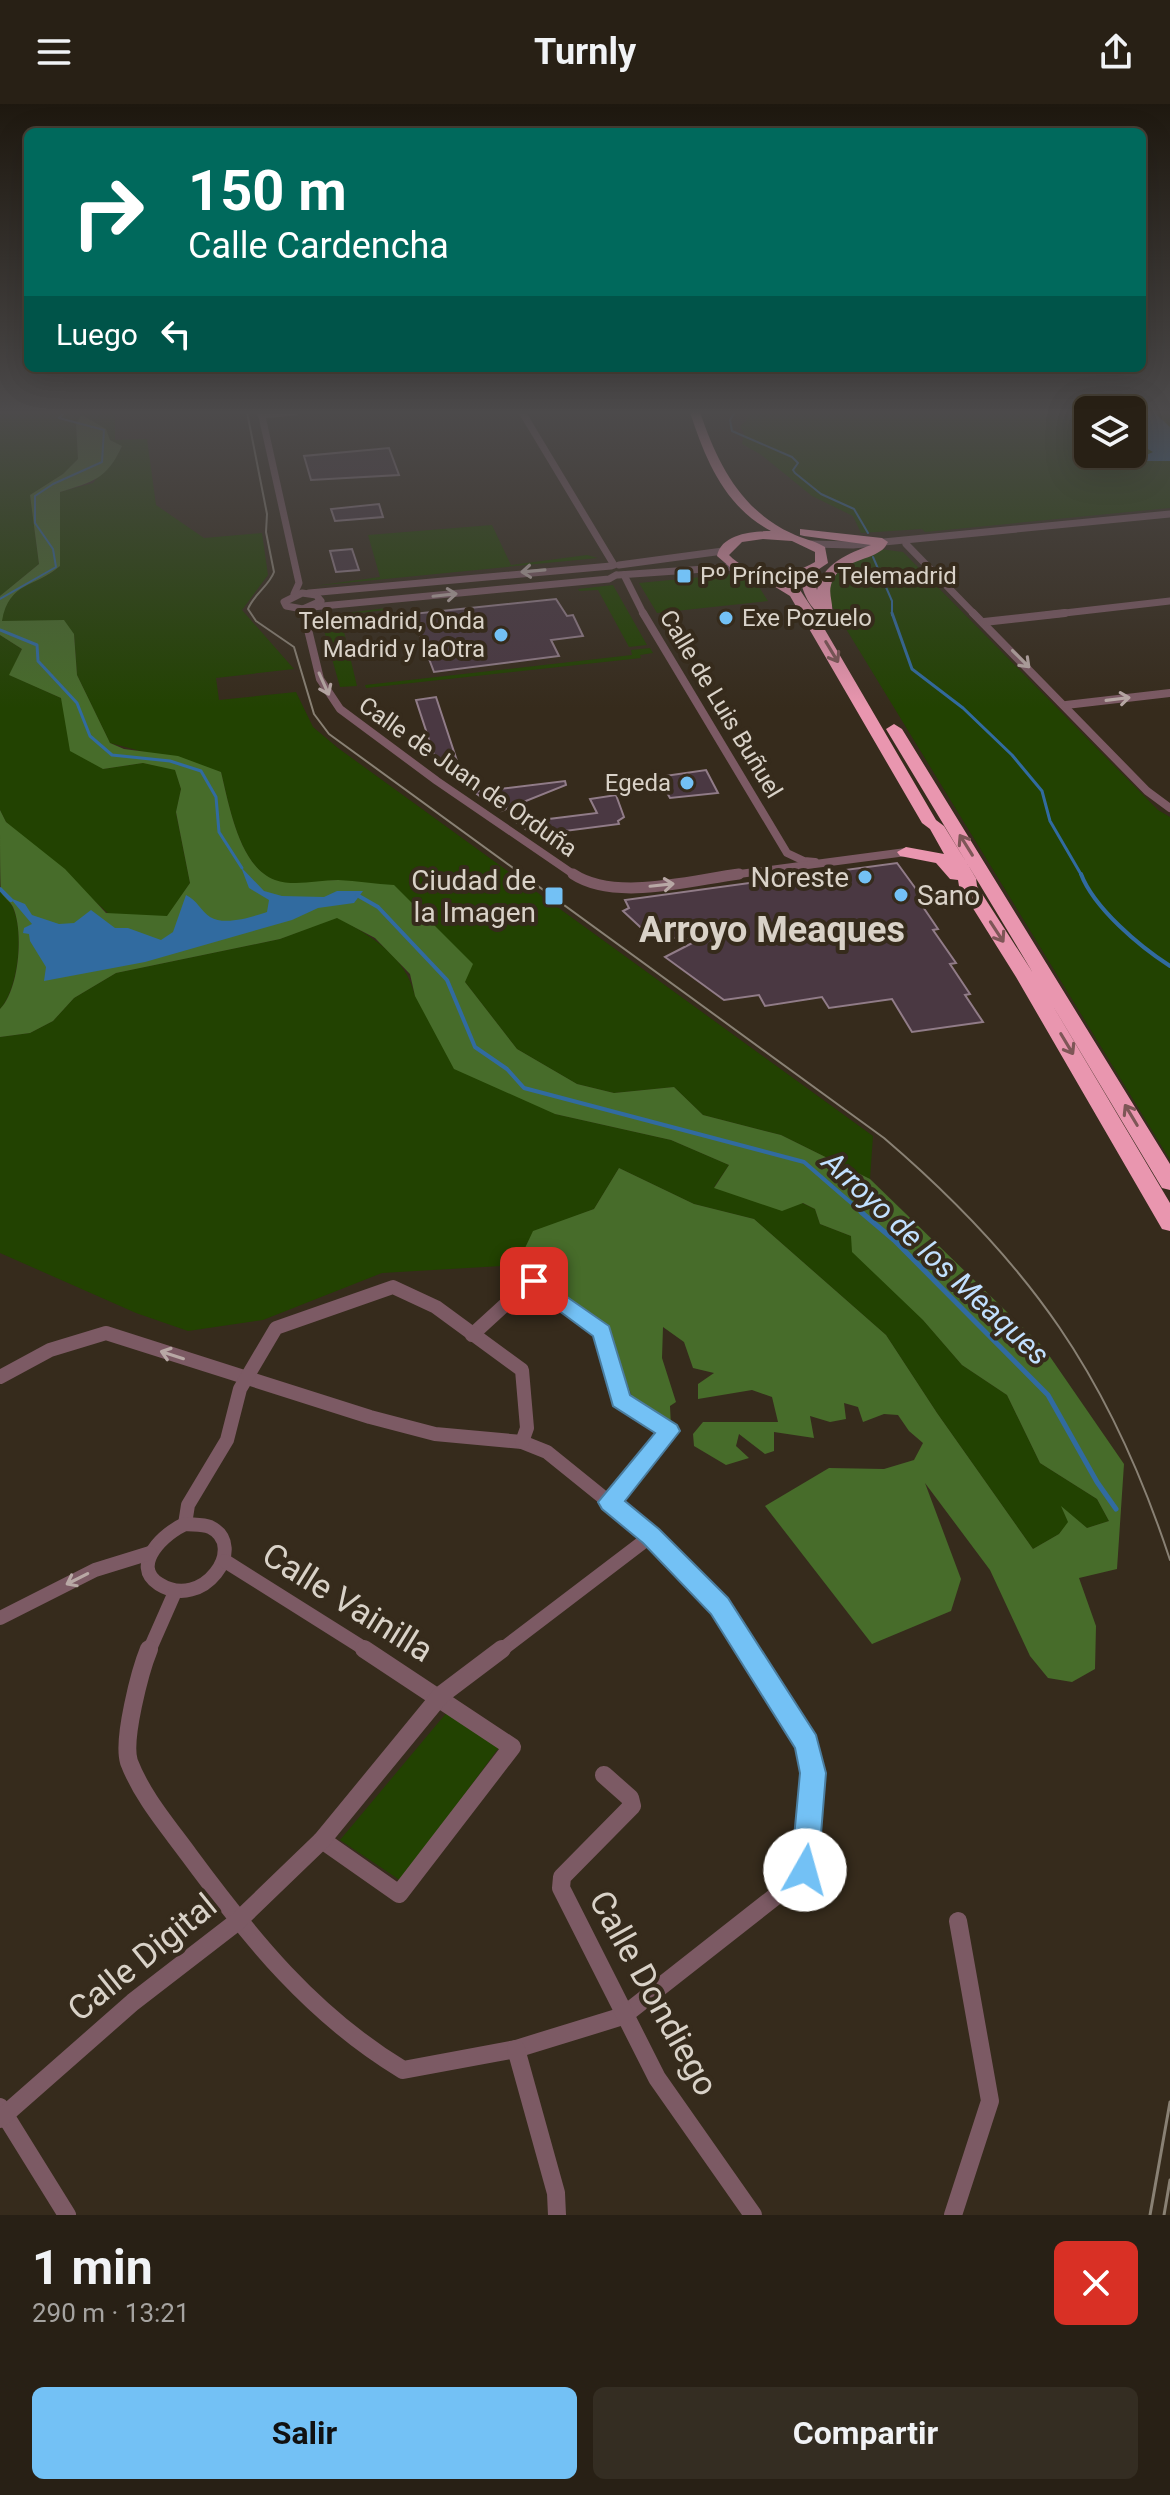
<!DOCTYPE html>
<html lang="es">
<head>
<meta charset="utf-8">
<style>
	:root { --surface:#282015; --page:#342d22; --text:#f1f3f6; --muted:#a5a3a0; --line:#443e34; --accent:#73c1f5 }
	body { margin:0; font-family:Roboto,sans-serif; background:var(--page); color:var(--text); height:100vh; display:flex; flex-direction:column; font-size:30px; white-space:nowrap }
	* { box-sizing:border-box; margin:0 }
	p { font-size:26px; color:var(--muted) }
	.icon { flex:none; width:44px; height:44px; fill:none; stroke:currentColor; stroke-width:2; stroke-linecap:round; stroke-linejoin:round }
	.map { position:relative; height:2111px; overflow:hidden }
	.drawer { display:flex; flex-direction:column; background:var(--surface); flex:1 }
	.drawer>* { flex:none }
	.banner { position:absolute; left:24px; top:24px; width:1122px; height:244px; border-radius:12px; box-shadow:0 8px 32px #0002,0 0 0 2px var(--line); background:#00695c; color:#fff; overflow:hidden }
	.fabs { position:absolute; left:1074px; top:292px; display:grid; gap:16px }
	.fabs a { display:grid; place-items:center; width:72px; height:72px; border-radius:12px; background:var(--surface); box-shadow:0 8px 32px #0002,0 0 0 2px var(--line); font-size:40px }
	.pin { position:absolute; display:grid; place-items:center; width:68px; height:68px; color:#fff; margin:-34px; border-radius:16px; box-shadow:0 4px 12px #0006 }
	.me { position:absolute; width:88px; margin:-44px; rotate:7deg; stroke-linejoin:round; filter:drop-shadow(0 0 6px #0008) }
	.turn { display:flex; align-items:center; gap:28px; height:168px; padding:0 32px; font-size:36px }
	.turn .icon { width:104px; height:104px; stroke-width:2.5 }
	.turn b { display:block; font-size:56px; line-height:68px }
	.then { display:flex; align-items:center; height:76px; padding:0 32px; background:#0003; gap:16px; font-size:30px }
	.round { display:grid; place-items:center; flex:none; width:84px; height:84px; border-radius:12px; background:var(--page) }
	.summary { display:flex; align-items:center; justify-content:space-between; height:136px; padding:0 32px }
	h1 { font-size:48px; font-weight:700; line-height:60px }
	.primary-button { display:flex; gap:16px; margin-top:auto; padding:16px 32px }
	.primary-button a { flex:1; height:92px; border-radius:12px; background:var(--accent); color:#111; font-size:32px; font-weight:700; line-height:92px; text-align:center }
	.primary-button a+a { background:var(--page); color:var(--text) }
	header { display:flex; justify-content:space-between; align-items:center; height:104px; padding:0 32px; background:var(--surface); font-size:36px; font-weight:700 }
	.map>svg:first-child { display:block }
</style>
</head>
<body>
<header><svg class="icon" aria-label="menu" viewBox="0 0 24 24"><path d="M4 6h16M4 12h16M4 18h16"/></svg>Turnly<svg class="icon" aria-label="share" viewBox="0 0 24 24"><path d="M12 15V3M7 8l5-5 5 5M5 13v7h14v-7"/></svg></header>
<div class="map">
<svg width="1170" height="2111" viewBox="0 0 1170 2111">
	<rect width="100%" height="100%" fill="#362b1c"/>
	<g fill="#224201">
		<path d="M0,308H112L115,311V336L147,335L156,401L204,434L262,429L268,471L242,506L294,565L216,574L219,596L296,588L313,623L338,644L873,1032L870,1075L781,1031L703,1011L674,983L614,989L577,980L517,945L465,878L336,776C318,778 292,784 274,776C239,762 229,700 221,668L110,639L77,571L74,530L30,518L1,517C9,475 34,485 60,462V388L93,379L122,343L76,320L78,355L63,370L30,391L39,460L0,492Z"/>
		<polygon points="748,308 1088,308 1088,350 1132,350 1132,308 1170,308 1170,404 925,428 922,425 861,429 853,412 812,392 760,350 742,340 744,330 740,322 746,317"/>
		<polygon points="492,421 511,461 587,451 598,454 314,482 380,473 368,431"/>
		<path d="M880,445L903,448L1158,706L1170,713V1056L829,497C824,465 857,456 880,445Z"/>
		<polygon points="733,470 755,477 768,497 657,509 639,479"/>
		<polygon points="613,481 647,541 629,543 598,486 579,487 578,485"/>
		<polygon points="387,504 387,506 340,511 357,582 340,583 320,512"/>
		<polygon points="0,531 22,545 10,571 61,594 103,665 143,659 175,665 181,685 176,709 190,779 167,813 109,810 6,718 0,706"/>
		<polygon points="650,544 653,549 640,551 641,554 366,584 365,581 632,551 631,546"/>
		<path d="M0,787C4,791 9,797 12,802C25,826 18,886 0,905Z"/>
		<path d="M337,813C371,832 406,852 415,892L555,1010L671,1036L729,1061L714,1083L802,1099L815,1105L820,1120L851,1132L962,1261L1007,1291L1040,1359L1097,1395L1109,1417L1087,1424L1062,1404L1069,1418L1059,1430L1033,1445L937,1309L886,1231L754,1115L694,1100L619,1064L594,1105L533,1128L517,1161L382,1169L263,1216L188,1227L136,1209L0,1149V933L30,929L53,917L74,894L116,869L280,835Z"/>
		<polygon points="448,1607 500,1642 401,1777 340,1736"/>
	</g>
	<path fill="#476c2a" d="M82,311L106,325L110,336L122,342C107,375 93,378 60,388V462C35,484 9,477 2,517L64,516L74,530L77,571L110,639L124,645L178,652L221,668C229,700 239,763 275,776C295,783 317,776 338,776C357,777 376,780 394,781L473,860L465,878L517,945L577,980L614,989L674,983L703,1011L781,1031L870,1075L1044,1244L1124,1360L1117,1465L1079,1474L1096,1522L1095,1565L1072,1578L1048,1574L1030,1552L990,1466L925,1379L961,1475L951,1507L872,1540L765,1402L829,1364L884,1365L914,1356L923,1339L909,1327L898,1311L884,1310L863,1318L858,1303L844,1299L846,1315L830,1318L810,1312L814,1334L774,1328V1347L765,1350L739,1330L736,1342L749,1354L726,1361L694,1342L693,1330L703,1318H778L772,1293L752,1286L698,1295V1280L714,1269L693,1264L684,1238L663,1223L662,1254L676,1298L670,1302L671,1322L632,1293L609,1228L517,1161L533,1127L594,1105L619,1064L694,1100L754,1115L886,1231L937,1309L1033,1445L1059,1430L1068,1418L1061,1402L1087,1424L1109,1417L1097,1395L1040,1359L1007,1291L962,1261L923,1216L852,1148L851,1132L820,1120L815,1105L803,1099L782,1107L714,1084L729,1061L671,1036L555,1010L454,965L415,892L410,870L375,834L337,814L280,835L116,869L74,894L53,917L30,929L0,933V905C19,886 24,828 13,803C10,797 3,793 1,788C0,776 0,722 0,706L6,718L65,765L106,809L167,812L190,779L176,708L181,685L175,666L143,659L103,665L70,647L61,594L9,571L22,545L0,531V492L39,460L30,391L63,370L78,355L76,319Z"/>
	<g fill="#316ba0">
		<polygon points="1139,308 1154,308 1170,323 1170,357 1133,357 1153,348 1132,336 1148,330"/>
		<path d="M241,763L264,787L282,792L324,793L337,787H363L354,799L318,804L292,816L145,858L44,877L46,863L30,837L29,830L23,829L24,824L32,820L10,794L25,800L32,811L59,820L74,819L91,806L115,824H128L161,836L173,828L186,791C197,796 201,807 210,813C225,822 252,813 267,808L269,796L249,784Z"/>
	</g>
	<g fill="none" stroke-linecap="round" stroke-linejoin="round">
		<g stroke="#316ba0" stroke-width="2">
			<polyline points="735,308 730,316 732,327 792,353 798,359 793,366 795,369 821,390 854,405 868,429"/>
			<polyline points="59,314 65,308"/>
			<polyline points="873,453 892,497 892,511"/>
			<polyline points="0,495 56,463 53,445 35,419 35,392 53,380 102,358 104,326 59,314"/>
		</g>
		<g stroke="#316ba0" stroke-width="3">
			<polyline points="892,509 912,565 963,604 1012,651 1042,687 1050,717 1082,772"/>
			<polyline points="0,526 37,541 38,557 77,599 90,632 112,651 170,657 201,667 216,693 219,728 242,764"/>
		</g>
		<g stroke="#316ba0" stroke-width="4">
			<path d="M1081,770C1094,804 1139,842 1170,862"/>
			<polyline points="0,785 11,796"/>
			<polyline points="357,791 378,803 447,876 475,943 507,965 524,984 804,1058 864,1110"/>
		</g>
		<polyline stroke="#316ba0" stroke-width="5" points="861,1108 894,1136 1048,1291 1097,1378 1116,1405"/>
	</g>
	<g fill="#4a3842" stroke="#917c88" stroke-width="2">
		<polygon points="389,344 399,371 311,376 304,352"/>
		<polygon points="379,400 383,413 335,417 331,405"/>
		<polygon points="352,445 359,466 336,468 330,447"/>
		<polygon points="556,495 567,512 573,511 583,532 551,536 559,552 434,568 412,510"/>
		<polygon points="436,593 457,657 437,660 416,596"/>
		<polygon points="706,666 718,689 670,694 658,673"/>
		<polygon points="565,677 566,681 501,707 474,688"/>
		<polygon points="616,691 624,713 618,717 619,720 534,731 517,719 597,709 590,695"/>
		<polygon points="897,759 924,796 919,797 938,825 933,826 956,859 950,860 970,890 965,891 983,918 912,928 892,895 829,904 822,893 765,902 759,891 724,896 665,853 702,834 652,834 623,807 629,804 625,796"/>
	</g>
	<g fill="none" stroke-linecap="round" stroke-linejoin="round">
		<g stroke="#7c5a64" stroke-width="7">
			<polyline points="261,308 299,479 294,490"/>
			<polyline points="522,308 614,461"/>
			<polyline points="261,311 295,308"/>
			<polyline points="812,440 853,441 1170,410"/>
			<polyline points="906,440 975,511"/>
			<polyline points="619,461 723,447"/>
			<polyline points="618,471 734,463"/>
			<polyline points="624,471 644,511"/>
			<polygon points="302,489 316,491 321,497 303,505 286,502 284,498"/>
			<polyline points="309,489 611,462"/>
			<polyline points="312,503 609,475 616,471"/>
			<polyline points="303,505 304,511"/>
			<polyline points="1047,511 1170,497"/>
		</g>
		<g stroke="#7c5a64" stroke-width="8">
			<polyline points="304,509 320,575 340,605 437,677 576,772"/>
			<polyline points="643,509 787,749 804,757 815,758"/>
			<polyline points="973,509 1147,687 1170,704"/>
			<polyline points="984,518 1065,509"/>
			<polyline points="1066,601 1170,589"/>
			<polyline points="724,772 906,748"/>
		</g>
		<path stroke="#7c5a64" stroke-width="11" d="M573,770C615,798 692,776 739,770"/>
		<g stroke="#7c5a64" stroke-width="14">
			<polyline points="472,1231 531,1177 602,1227 621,1296 670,1327 610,1398"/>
			<polyline points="0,1273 50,1246 106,1229 370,1313 435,1330 522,1338 547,1348 651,1432 720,1502 749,1547"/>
			<polyline points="185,1420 188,1401 227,1336 240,1285 276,1224 393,1183 436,1203 522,1266 527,1324 522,1338"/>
			<path d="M185,1420C192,1421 203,1420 210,1423C249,1442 203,1508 159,1480C129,1461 166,1428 185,1420Z"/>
			<polyline points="225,1457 368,1547"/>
			<polyline points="0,1514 95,1466 150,1449"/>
			<polyline points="149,1547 175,1488"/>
			<polyline points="500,1547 651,1432"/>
		</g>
		<g stroke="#7c5a64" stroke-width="18">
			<path d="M149,1545C140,1567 122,1636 129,1658C142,1692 167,1721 189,1751C251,1835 312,1911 403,1966L516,1945L623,1912L800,1773L808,1755L812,1655L783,1598L748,1545"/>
			<polyline points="604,1671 630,1694 632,1702 562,1773 561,1784 657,1974 753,2111"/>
			<polyline points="322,1736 399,1790 512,1643 364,1545"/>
			<polyline points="516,1945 556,2089 557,2111"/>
			<polyline points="0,2003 67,2111"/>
			<polyline points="0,2015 133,1898 238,1817 322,1736 441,1591 502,1545"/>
			<polyline points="953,2111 990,1997 958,1817"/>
		</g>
		<path fill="#e996af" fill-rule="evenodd" d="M690,308H700C717,359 741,406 791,429C802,435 814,436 825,443L828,459L813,469L817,486C822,460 849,449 871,441L804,432L800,431V425L882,434L888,438C886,441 885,444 882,446C866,458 837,457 831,481C828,492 835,502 831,512C813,514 803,490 800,474L783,477L800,486L814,507L936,716L944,722L976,774L977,782L1033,869L886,625L894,620L902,625L1170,1060V1086L1162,1084L1050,897L1170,1099V1127L1162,1125L1016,873L959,782L958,776L950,775L936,759L900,752L897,748L906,743L944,750L930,725L922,719L790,492L764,476L738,470L717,452C721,430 752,427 771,427C725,403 705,355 690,308ZM763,435L792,437L815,448V458C789,474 751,474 729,451L742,438Z"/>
		<path stroke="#898174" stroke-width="2" d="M247,308L267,410L266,428L274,468C269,482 254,490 248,505L256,517L294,543L314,610L329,630L884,1034C1030,1159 1110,1273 1170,1456"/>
		<g stroke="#898174" stroke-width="3">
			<polyline points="1150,2111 1170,1998"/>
			<polyline points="1164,2111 1170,2076"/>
		</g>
	</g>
	<defs><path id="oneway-shaft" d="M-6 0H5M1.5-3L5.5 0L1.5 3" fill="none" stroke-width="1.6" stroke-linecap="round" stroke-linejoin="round" transform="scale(2)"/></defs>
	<g stroke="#b8a8a5">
		<use href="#oneway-shaft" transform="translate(533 467) rotate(175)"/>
		<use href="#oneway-shaft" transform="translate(445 491) rotate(-6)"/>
		<use href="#oneway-shaft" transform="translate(1021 555) rotate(45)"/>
		<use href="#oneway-shaft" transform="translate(324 580) rotate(66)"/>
		<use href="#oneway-shaft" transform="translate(1118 595) rotate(-7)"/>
		<use href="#oneway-shaft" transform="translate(662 781) rotate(-6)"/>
		<use href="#oneway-shaft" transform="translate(172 1251) rotate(-162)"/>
		<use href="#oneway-shaft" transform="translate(77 1475) rotate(153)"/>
	</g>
	<g stroke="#7e5657">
		<use href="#oneway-shaft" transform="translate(832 548) rotate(59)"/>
		<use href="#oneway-shaft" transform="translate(966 741) rotate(-122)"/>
		<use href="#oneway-shaft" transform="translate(997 828) rotate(57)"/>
		<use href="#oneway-shaft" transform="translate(1067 940) rotate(59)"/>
		<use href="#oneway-shaft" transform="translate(1131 1011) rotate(-121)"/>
	</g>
	<linearGradient id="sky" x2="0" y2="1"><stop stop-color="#1e180f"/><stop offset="0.51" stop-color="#4c4a4b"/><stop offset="1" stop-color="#4c4a4b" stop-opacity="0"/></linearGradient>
	<rect width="1170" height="604" fill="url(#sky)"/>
	<polygon fill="#73c1f5" stroke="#4b7d9f" stroke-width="2" points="534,1170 609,1222 630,1291 677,1321 680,1327 625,1397 659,1425 728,1494 816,1631 826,1669 818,1766 814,1776 805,1780 795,1776 791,1766 800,1669 795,1644 711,1510 643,1439 602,1405 598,1398 655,1329 613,1302 593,1232 527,1183 524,1177 527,1172"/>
	<g fill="#73c1f5" stroke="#362b1c" stroke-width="3">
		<rect x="676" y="464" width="16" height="16" rx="4"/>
		<circle cx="726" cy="514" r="8"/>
		<circle cx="501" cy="531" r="8"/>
		<circle cx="687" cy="679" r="8"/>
		<circle cx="865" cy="773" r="8"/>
		<circle cx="901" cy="791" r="8"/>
		<rect x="544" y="782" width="20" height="20" rx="4"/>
	</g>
	<g text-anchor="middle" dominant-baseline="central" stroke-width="8" stroke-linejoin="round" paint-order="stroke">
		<g font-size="24" fill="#d9d2c8" stroke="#362b1c" text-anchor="start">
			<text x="700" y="472">Pº Príncipe - Telemadrid</text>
			<text x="742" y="514">Exe Pozuelo</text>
			<text x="485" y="517" text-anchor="end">Telemadrid, Onda<tspan x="485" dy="28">Madrid y laOtra</tspan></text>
			<text x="671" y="679" text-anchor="end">Egeda</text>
		</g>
		<g font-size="24" fill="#d9d2c8" stroke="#362b1c">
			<text transform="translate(721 600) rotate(59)">Calle de Luis Buñuel</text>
			<text transform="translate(468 673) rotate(35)">Calle de Juan de Orduña</text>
		</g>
		<g font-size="28" fill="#d9d2c8" stroke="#362b1c" text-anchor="end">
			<text x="849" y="773">Noreste</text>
			<text x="536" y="776">Ciudad de<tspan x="536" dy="32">la Imagen</tspan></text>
			<text x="917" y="791" text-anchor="start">Sano</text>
		</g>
		<g font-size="30" font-style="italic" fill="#c1e0ff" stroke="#362b1c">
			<text transform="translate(936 1154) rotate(43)">Arroyo de los Meaques</text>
		</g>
		<g font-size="34" fill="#d9d2c8" stroke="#362b1c">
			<text transform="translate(348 1498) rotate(32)">Calle Vainilla</text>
			<text transform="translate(142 1853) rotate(-39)">Calle Digital</text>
			<text transform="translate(654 1889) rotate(61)">Calle Dondiego</text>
		</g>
		<g font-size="36" font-weight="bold" fill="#d9d2c8" stroke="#362b1c">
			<text x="772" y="826">Arroyo Meaques</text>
		</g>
	</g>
</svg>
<div class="fabs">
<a><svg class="icon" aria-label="layers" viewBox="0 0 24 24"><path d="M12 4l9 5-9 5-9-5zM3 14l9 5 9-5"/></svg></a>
</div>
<div class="pin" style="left:534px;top:1177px;background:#d93025"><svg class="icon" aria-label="arrive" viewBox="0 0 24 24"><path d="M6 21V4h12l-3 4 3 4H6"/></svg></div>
<svg class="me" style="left:805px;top:1766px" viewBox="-20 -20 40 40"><circle r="19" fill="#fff"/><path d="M0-13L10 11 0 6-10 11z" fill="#73c1f5"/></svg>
<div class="banner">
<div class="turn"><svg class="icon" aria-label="right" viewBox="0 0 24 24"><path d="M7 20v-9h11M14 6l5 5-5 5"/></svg><div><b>150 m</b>Calle Cardencha</div></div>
<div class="then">Luego<svg class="icon" aria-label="left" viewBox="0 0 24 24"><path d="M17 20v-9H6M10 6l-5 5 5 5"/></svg></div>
</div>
</div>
<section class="drawer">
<div class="summary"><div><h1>1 min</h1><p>290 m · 13:21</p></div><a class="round" style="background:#d93025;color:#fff"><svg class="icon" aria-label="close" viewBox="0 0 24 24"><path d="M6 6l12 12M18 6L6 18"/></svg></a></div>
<div class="primary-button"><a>Salir</a><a>Compartir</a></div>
</section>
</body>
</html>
